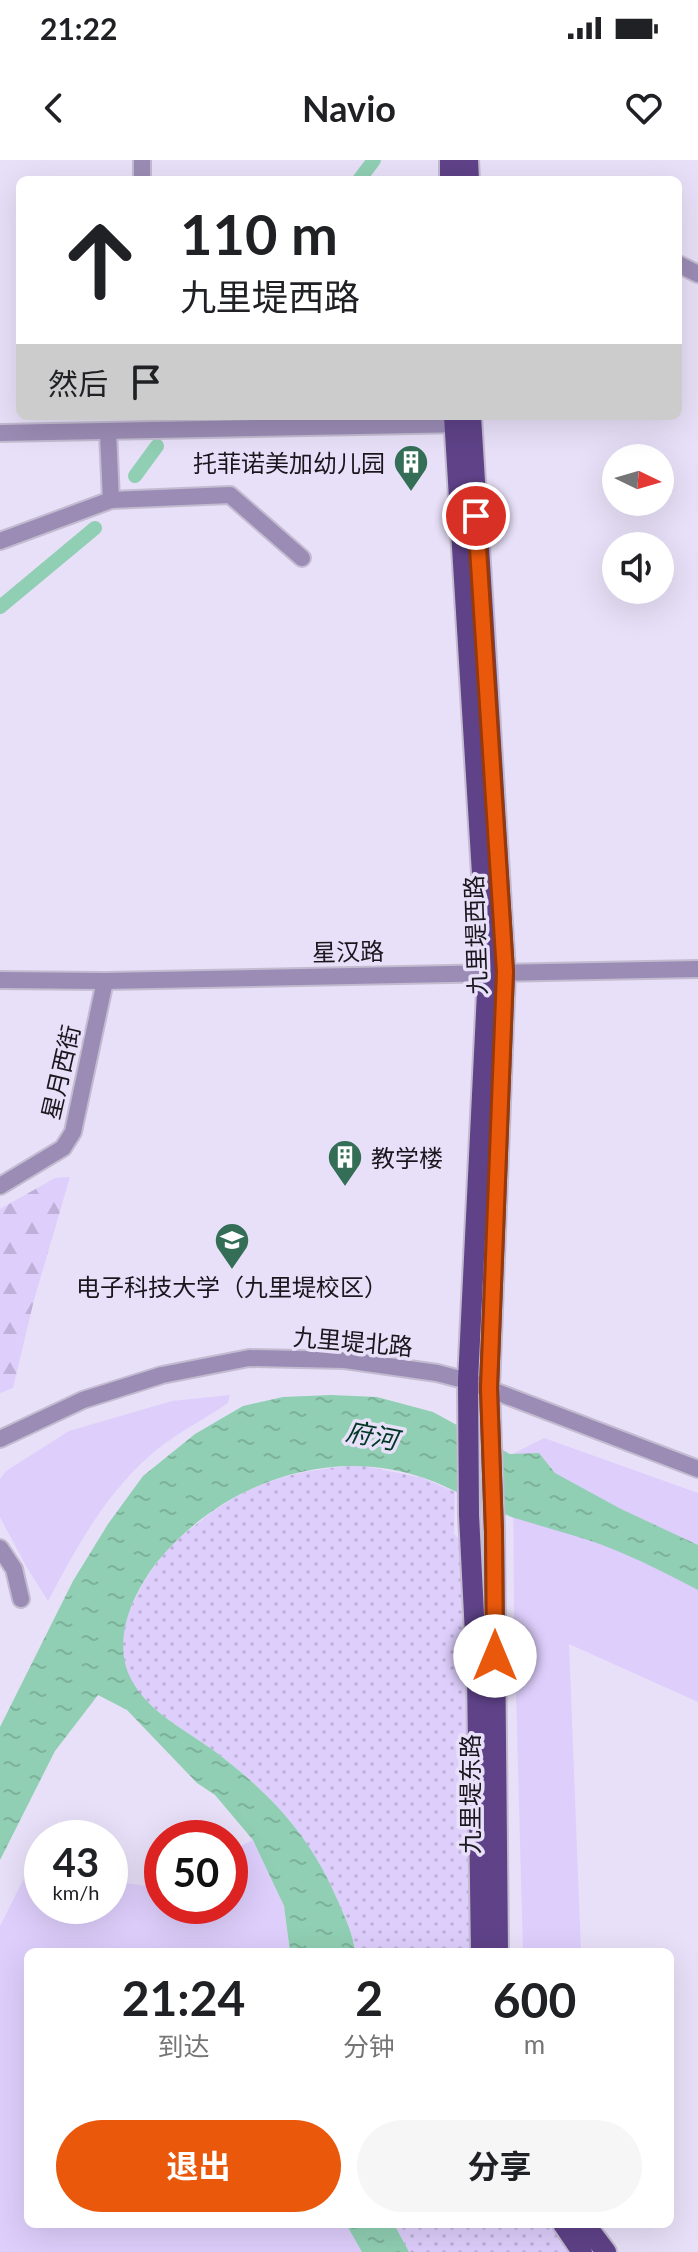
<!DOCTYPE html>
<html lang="zh">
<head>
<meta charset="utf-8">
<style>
	:root { --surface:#fff; --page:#f6f6f6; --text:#202124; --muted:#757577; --accent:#ea580c }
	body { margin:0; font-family:Lato,"Noto Sans SC",sans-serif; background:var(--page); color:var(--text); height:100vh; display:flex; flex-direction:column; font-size:30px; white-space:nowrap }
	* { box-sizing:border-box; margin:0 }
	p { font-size:26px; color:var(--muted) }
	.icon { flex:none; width:44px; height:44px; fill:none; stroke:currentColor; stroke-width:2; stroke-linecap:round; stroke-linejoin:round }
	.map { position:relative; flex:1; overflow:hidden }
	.details { position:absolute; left:24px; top:1788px; width:650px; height:280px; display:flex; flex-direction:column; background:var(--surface); border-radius:12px; box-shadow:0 8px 32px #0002 }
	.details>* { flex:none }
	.top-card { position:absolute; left:16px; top:16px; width:666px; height:244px; border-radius:12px; box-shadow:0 8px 32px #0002; background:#fff; color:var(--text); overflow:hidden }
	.needle { width:52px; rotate:95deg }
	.tools { position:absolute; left:602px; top:284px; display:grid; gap:16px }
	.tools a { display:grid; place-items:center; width:72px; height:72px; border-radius:50%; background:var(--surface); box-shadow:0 8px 32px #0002; font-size:40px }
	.speed { position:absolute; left:24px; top:1660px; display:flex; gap:16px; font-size:40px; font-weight:700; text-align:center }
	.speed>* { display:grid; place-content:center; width:104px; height:104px; border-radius:50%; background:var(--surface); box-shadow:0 8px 32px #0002; line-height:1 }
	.speed small { font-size:20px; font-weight:400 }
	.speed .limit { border:12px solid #d22; background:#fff; color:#111 }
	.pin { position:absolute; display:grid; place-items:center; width:68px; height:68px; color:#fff; margin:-34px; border:4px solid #fff; border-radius:50%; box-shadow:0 2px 8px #0007 }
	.me { position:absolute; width:88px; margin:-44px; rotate:0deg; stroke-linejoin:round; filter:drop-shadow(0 0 6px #0008) }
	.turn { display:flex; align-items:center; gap:28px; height:168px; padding:0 32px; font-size:36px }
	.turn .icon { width:104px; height:104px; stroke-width:2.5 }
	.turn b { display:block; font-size:56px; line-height:68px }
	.then { display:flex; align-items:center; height:76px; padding:0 32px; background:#0003; gap:16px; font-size:30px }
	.eta { display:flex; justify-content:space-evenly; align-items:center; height:136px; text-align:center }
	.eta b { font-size:48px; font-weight:700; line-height:56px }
	.button { display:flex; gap:16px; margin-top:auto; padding:16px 32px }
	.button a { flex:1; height:92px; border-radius:48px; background:var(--accent); color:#fff; font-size:32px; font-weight:700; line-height:92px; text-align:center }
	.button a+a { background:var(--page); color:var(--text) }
	.status { display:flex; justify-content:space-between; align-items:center; height:56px; padding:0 40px; background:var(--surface); direction:ltr }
	.status svg { height:22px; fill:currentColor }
	header { display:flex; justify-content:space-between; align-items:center; height:104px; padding:0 32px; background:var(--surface); font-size:36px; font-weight:700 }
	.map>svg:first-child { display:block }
</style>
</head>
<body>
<div class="status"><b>21:22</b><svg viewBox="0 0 49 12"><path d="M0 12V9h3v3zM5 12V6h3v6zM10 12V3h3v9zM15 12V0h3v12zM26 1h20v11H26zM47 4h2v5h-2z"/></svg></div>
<header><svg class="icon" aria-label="back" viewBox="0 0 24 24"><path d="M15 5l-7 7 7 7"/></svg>Navio<svg class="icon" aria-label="heart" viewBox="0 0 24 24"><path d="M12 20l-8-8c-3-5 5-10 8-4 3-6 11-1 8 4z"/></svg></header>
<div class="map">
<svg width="698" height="2092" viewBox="0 0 698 2092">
	<defs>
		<pattern id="grass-dots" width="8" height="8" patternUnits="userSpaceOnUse" patternTransform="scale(2)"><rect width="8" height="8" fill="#decefc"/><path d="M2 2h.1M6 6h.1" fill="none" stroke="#beb0d8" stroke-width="1.8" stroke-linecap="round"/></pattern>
		<pattern id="forest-firs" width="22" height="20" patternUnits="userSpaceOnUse" patternTransform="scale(2)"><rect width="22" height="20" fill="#decefc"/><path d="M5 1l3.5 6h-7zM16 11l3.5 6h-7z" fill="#beb0d8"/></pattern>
		<pattern id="water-ripples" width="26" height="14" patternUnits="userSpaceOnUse" patternTransform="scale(2)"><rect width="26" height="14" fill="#90cfb3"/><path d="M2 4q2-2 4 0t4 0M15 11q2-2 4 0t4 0" fill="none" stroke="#7cb19a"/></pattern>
	</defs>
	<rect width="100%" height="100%" fill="#e8e0f8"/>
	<g fill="url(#grass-dots)">
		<path d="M360,1305L423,1318L455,1332L454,1374L465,1385L474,1792H355C353,1773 345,1758 338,1741C311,1678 270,1633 217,1593C187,1570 147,1553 130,1518C109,1473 138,1426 166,1391C175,1380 187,1372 198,1363C249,1321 296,1310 360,1305Z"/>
		<polygon points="394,2064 551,2064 570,2092 409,2092"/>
	</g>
	<polygon fill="url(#forest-firs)" points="70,1017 34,1140 13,1228 0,1233 0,1049 55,1018"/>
	<g fill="#decefc">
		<path d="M230,1235L228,1243C202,1261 169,1277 146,1299C103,1338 75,1390 48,1441L26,1406L0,1357V1319L6,1311L69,1271L172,1241Z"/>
		<polygon points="544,1278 698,1333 698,1542 569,1484 581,1792 523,1792 514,1459 513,1294"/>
		<polygon points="253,1680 284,1746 290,1792 28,1792 28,2064 346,2064 362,2092 0,2092 0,1766 28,1710 42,1712 42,1746 110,1746 110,1721 162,1728 162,1746 230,1746 230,1691"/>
	</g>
	<g fill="url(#water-ripples)">
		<path d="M331,1235L377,1237L433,1252L510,1294L539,1293L555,1313L621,1349L698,1385V1430C673,1417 648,1404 622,1393C588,1378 553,1370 518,1359C485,1349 456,1329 424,1318C328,1284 220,1325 158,1401C133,1432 111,1480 131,1519C149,1554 187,1570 217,1593C272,1635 311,1677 338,1741C345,1758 353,1773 355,1792H290L284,1746L253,1680L215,1635L197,1623L127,1550L98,1535L55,1591L0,1700V1567L73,1421L108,1364L143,1316L195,1274L243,1246L283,1237Z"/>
		<polygon points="346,2064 394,2064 409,2092 362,2092"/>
	</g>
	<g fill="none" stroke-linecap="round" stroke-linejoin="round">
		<g stroke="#90cfb3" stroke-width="14">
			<polyline points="359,20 374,0"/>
			<polyline points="135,316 157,286"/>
			<polyline points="0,447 95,368"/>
		</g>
		<g stroke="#c3bcd1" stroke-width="20">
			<g id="minor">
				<polyline points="142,0 142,20"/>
				<polyline points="678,104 698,114"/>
				<polyline points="108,272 111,340"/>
				<polyline points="0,273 465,264"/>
				<polyline points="0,381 111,340 230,335 302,398"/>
				<polyline points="0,820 105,821 698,809"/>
				<polyline points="0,1026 63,988 73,972 105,821"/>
				<polyline points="0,1279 83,1240 162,1215 249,1198 345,1200 437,1213 468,1221 698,1309"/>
				<polyline points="0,1388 14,1409 21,1439"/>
			</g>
		</g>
		<g stroke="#c3bcd1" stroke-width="24">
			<g id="major">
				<polyline points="450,0 450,20"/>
				<polyline points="468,0 469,20"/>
				<polyline points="454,256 488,812 468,1221 469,1355 477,1514 481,1792"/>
				<polyline points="471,256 505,812 489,1228 494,1372 498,1792"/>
				<polyline points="563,2064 582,2092"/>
				<polyline points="585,2064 606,2092"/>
			</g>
		</g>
		<use href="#minor" stroke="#9b8cb5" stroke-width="16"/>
		<use href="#major" stroke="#5f4288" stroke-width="20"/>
	</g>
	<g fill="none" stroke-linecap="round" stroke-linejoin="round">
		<g stroke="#983908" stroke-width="20">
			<polyline id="route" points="476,356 505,812 489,1228 494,1372 495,1496"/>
		</g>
		<use href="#route" stroke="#ea580c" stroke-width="14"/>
	</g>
	<defs>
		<g id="building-pin" transform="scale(1.8)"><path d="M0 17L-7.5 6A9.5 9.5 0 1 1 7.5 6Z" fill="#346e57" stroke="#e8e0f8"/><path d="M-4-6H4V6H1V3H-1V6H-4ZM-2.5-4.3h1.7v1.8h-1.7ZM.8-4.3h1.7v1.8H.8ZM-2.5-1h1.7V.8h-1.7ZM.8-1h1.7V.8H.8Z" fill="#fff"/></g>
		<g id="university-pin" transform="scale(1.8)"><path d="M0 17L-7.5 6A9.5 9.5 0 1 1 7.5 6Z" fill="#346e57" stroke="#e8e0f8"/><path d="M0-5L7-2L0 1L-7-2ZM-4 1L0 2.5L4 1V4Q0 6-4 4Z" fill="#fff"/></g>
	</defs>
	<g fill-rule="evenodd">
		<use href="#building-pin" x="411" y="302"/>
		<use href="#building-pin" x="345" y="997"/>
		<use href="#university-pin" x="232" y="1080"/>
	</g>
	<g text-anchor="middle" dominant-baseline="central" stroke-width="7" stroke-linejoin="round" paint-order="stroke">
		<g font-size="24" fill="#19161e" stroke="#e8e0f8" text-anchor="end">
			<text x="385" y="302">托菲诺美加幼儿园</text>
			<text x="371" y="997" text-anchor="start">教学楼</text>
			<text x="232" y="1126" text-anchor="middle">电子科技大学（九里堤校区）</text>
		</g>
		<g font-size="24" fill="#19161e" stroke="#e8e0f8">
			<text transform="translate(475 775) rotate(-92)">九里堤西路</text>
			<text transform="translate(348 791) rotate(-1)">星汉路</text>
			<text transform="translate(60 912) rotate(-77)">星月西街</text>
			<text transform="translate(353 1181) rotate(5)">九里堤北路</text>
			<text transform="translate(469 1634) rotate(-90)">九里堤东路</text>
		</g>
		<g font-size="26" font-style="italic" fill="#003725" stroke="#e8e0f8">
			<text transform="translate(372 1275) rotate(11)">府河</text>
		</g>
	</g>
</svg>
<div class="tools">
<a><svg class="needle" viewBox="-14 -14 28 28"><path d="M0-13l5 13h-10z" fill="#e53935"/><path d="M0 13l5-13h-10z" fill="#757577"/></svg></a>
<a><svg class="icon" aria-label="sound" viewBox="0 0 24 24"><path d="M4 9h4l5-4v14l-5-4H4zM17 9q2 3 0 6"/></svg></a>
</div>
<div class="speed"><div>43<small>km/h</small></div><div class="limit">50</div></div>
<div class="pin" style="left:476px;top:356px;background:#d93025"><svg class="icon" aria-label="arrive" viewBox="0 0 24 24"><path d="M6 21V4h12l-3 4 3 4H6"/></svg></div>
<svg class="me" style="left:495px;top:1496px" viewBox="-20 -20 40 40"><circle r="19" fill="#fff"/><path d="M0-13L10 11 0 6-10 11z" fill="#ea580c"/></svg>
<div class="top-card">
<div class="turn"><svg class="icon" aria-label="ahead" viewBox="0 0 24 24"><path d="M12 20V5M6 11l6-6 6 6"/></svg><div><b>110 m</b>九里堤西路</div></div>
<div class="then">然后<svg class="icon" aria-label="arrive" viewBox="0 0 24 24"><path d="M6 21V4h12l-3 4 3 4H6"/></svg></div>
</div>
<section class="details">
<div class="eta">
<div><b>21:24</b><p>到达</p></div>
<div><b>2</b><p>分钟</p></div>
<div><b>600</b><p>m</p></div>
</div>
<div class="button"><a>退出</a><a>分享</a></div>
</section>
</div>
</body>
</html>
